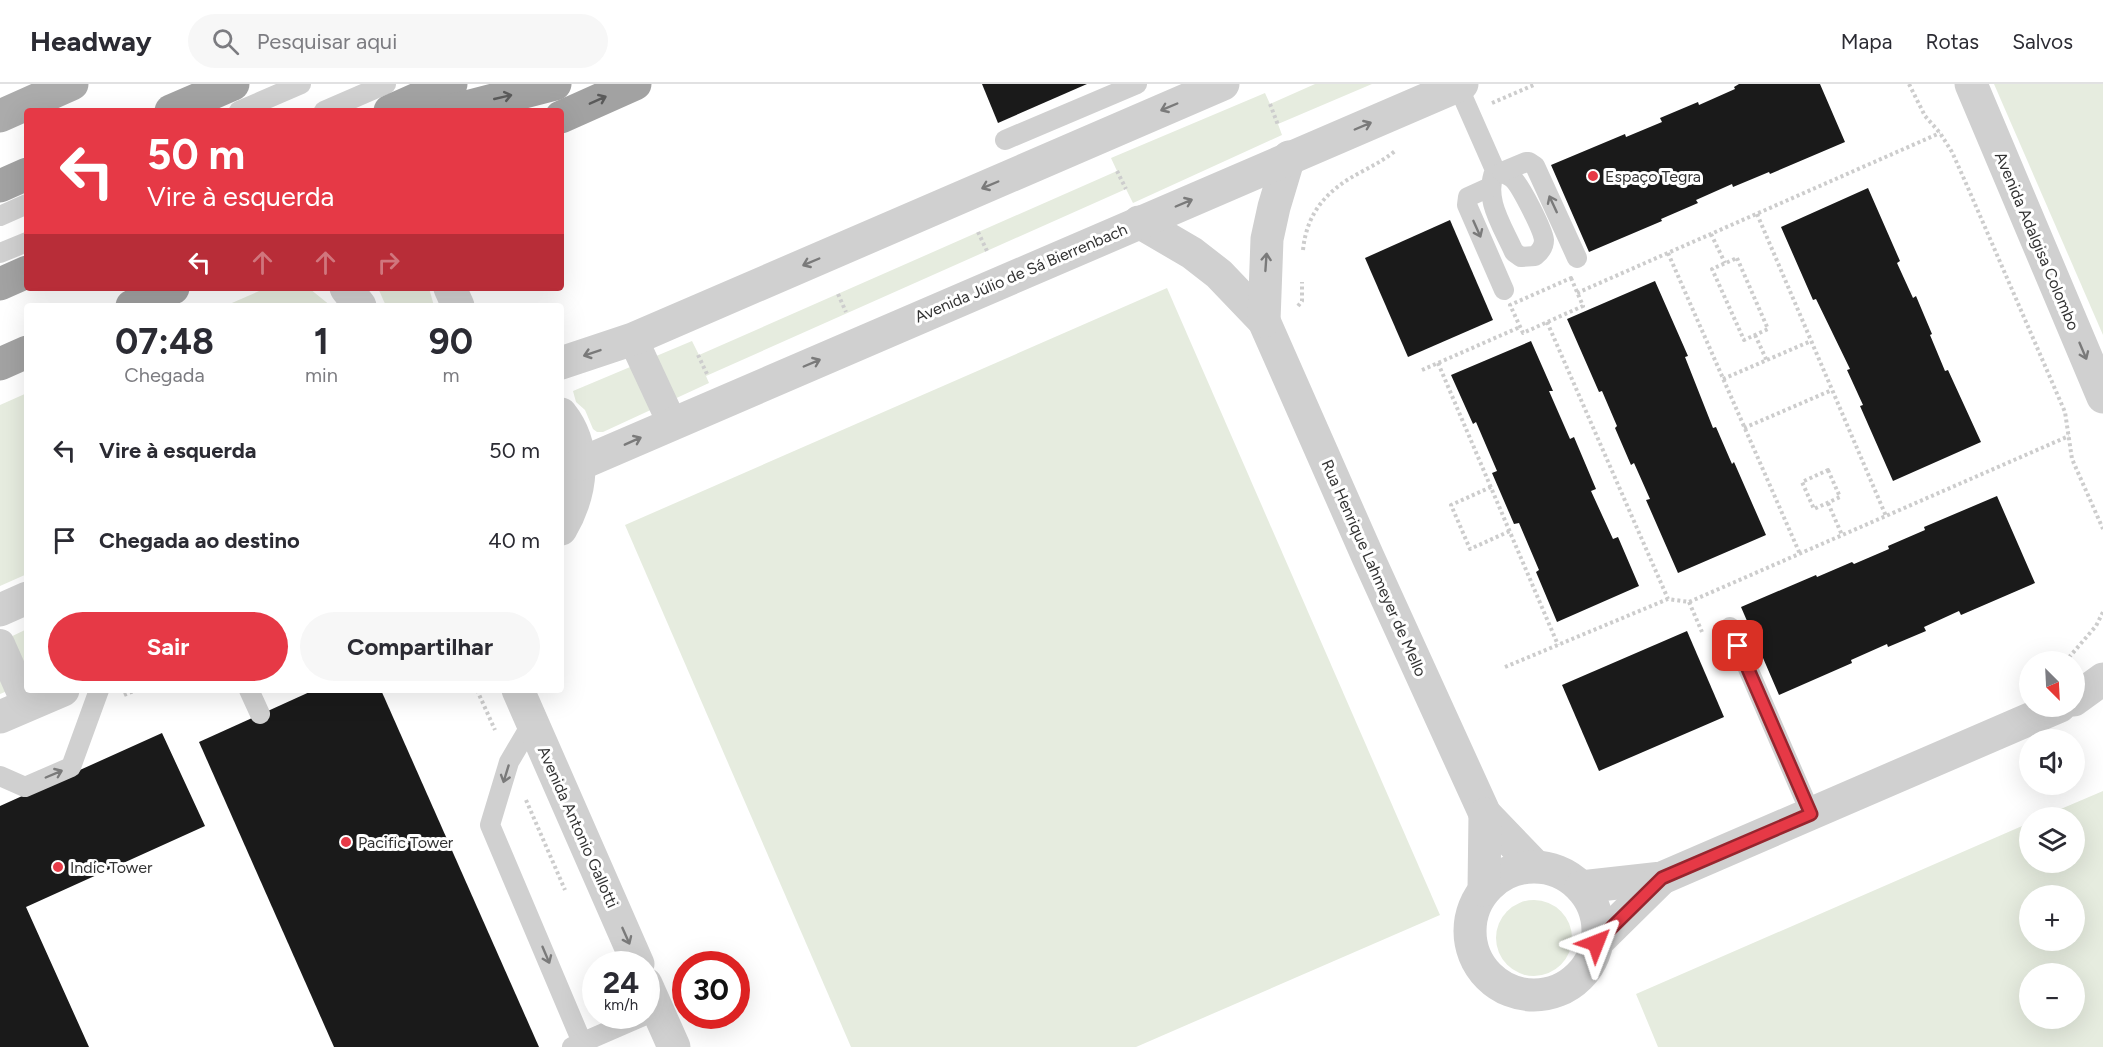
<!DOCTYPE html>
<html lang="pt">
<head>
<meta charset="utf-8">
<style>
	:root { --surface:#fff; --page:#f7f7f7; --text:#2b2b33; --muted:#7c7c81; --line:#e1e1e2; --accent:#e63946 }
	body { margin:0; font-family:Figtree,sans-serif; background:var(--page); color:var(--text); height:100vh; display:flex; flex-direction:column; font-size:22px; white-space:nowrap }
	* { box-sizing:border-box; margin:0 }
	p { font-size:20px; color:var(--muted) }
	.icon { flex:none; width:33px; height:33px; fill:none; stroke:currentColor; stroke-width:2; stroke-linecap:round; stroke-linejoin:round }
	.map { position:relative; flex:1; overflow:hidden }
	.drawer { position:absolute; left:24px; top:219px; width:540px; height:390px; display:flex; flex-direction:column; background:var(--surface); border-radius:6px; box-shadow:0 6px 24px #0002 }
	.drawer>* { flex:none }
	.banner { position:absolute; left:24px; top:24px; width:540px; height:183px; border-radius:6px; box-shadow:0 6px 24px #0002; background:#e63946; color:#fff; overflow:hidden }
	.needle { width:39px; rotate:156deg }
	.controls { position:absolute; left:2019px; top:567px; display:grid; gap:12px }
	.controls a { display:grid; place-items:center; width:66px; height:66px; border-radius:50%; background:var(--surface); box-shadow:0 6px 24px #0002; font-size:30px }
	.speed { position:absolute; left:582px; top:867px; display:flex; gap:12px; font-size:30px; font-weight:700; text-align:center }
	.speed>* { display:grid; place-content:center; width:78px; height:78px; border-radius:50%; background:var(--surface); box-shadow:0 6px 24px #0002; line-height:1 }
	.speed small { font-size:15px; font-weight:400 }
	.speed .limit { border:9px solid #d22; background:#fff; color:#111 }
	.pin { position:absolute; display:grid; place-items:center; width:51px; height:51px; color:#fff; margin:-26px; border-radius:12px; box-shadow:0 3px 9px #0006 }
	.me { position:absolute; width:66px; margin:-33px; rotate:45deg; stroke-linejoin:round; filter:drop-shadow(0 0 4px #0008) }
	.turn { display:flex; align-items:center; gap:21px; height:126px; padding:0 24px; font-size:27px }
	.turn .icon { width:78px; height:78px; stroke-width:2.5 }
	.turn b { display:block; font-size:42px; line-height:51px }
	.lanes { display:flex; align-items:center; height:57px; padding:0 24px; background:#0003; justify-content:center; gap:30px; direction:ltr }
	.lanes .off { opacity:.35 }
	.eta { display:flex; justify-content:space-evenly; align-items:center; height:102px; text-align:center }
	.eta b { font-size:36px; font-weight:700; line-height:42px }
	.button { display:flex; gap:12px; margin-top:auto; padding:12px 24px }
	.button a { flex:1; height:69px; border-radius:36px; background:var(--accent); color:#fff; font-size:24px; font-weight:700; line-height:69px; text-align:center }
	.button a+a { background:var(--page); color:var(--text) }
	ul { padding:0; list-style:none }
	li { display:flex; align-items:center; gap:18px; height:90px; padding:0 24px }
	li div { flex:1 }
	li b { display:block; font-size:22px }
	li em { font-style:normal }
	header { display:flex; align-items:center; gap:36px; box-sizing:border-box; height:84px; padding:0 30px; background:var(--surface); border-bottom:2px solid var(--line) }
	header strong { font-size:28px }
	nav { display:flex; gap:33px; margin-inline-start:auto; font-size:21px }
	.search { width:420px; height:54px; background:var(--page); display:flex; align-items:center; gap:15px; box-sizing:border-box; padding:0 21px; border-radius:33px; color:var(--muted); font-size:22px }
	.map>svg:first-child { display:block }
</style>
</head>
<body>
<header>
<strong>Headway</strong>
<div class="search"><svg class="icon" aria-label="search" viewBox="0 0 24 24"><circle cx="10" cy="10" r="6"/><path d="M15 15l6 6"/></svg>Pesquisar aqui</div>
<nav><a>Mapa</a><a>Rotas</a><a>Salvos</a></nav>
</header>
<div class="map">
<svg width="2103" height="963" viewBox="0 0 2103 963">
	<rect width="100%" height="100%" fill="#fff"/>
	<g fill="#e6ecdf" fill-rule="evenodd">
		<polygon points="1315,0 1372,0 1278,40 1282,51 1133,119 1126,105 706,292 709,299 603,348 597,348 593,345 585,326 576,318 573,307 692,257 699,271 1117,87 1111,74 1265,9 1270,20"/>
		<polygon points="1994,0 2103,0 2103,251"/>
		<polygon points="266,204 310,205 331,222 225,222"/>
		<polygon points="378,204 429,204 434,222 386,222"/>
		<polygon points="1167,204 1440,831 1136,963 851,963 625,441"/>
		<polygon points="27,309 27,490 0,502 0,321"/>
		<polygon points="27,545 27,599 0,610 0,558"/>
		<path d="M2103,707V963H1658L1636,910L2029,739L2030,778H2074V734L2042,733ZM2030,812H2074V856H2030ZM2030,890H2074V934H2030Z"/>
		<circle cx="1534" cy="854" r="38"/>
	</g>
	<g fill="#1a1a1a">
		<polygon points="982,0 1087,0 998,39"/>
		<polygon points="1739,0 1820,0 1845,58 1770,90 1769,88 1733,103 1732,100 1696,116 1698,119 1661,135 1662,137 1589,168 1551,81 1625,50 1626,53 1662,38 1660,34 1698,18 1699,21 1735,5 1734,3"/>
		<polygon points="1868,104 1900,177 1897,179 1913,214 1916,212 1932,250 1930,251 1945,287 1948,286 1981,358 1893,397 1860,322 1863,321 1847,286 1850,285 1816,215 1813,216 1781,143"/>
		<polygon points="1450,136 1493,236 1408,273 1365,174"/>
		<polygon points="1655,197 1688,272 1685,273 1713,344 1716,343 1732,380 1734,378 1766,451 1678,489 1646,416 1650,415 1634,379 1631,381 1615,344 1617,342 1602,307 1599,308 1567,235"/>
		<polygon points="1531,257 1553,307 1549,307 1570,355 1574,353 1596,405 1591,407 1613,455 1618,453 1639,502 1557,538 1536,488 1539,486 1519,439 1514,440 1492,389 1497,387 1476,338 1473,340 1451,291"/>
		<polygon points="1997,412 2035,499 1961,531 1959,527 1924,543 1926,547 1888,563 1887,560 1851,576 1852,579 1779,611 1741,523 1816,491 1817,493 1852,478 1854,480 1889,465 1888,462 1925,446 1924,443"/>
		<polygon points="1687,547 1724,633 1599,687 1562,601"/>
		<polygon points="314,606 381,606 539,963 334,963 199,658"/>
		<polygon points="162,649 205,742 26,823 89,963 0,963 0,722"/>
	</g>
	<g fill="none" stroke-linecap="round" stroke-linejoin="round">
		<g stroke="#cdcdcd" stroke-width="4" stroke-dasharray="3 3" stroke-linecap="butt">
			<polyline points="1909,0 1925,32 1940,49 1952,68 1965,97 2065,328 2072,375 2103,445"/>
			<polyline points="1492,19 1536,0"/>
			<polyline points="1270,20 1278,41"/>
			<polyline points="1117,87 1126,105"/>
			<polyline points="1757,130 1886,432"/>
			<polyline points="978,148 987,167"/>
			<polyline points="1711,150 1725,179"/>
			<path d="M1303,166C1307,127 1328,105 1363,87C1374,81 1384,76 1395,67"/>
			<polyline points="1668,169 1800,470"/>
			<polygon points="1737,174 1768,245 1744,256 1712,185"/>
			<polygon points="1571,194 1583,222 1523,249 1510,221"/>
			<polyline points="1577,209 1940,49"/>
			<polyline points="838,210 846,228"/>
			<polyline points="1298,222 1302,217 1302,198"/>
			<polyline points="1547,238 1668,515"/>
			<polyline points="1755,251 1767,277"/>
			<polyline points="698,271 707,290"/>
			<polyline points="1438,279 1558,561"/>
			<polyline points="1422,286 1520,243"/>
			<polyline points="1723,295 1811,257"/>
			<polyline points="1744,344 1832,306"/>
			<polygon points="1828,386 1840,413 1814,425 1802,398"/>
			<polyline points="1491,403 1451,421 1470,465 1510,447"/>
			<polyline points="1828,419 1842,451"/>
			<polyline points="1689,518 1702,548"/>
			<polyline points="2065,578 2096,542 2103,528"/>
			<polyline points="1505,583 1668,515 1689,518 2069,352"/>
			<polyline points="477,606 495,646"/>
			<polyline points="124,611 136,606"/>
			<polyline points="526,716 565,806"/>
		</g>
		<g stroke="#d0d0d0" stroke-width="20">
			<path d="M1458,2L1495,86C1483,115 1502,141 1514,168L1521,173L1535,172C1540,168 1544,163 1544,156C1543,146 1520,100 1512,94C1507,90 1500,88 1495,86"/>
			<polyline points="239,27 301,0"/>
			<polyline points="324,27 386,0"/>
			<polyline points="1005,56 1137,0"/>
			<polyline points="1502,88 1526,78 1529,78 1535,82 1577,174"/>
			<polyline points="1490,103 1468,113 1467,121 1504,206"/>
			<polyline points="0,132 27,120"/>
			<polyline points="0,169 27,158"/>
			<polyline points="1730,543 1811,730"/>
			<polyline points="249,606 260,630"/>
			<polyline points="532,639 509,678 490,741 584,963"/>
			<polyline points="0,692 25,703 71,683 99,606"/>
			<polyline points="572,963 643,932"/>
		</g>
		<g stroke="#d0d0d0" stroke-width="30">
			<polyline points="633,255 672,339"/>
			<polyline points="0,560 27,621"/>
		</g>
		<g stroke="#d0d0d0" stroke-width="33">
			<polyline points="1139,138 1192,169 1219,190 1264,237 1368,473 1485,730 1535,782"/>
			<polyline points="1264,237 1267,155 1274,123 1289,73"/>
			<polyline points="518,606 638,880"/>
			<polyline points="2074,616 2103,595"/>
			<circle cx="1534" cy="847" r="64"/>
			<polyline points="1581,803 1662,794 2060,622"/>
			<polyline points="1484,806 1485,730"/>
			<polyline points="1596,859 1662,794"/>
			<polyline points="646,900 674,963"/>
		</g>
		<g stroke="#d0d0d0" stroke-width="33">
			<polyline points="1971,0 2103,313"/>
			<polyline points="346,204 360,222"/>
			<polyline points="450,204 458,222"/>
			<polyline points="561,279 633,255 1223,0"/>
			<path d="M561,330C588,364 582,409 561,445"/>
			<polyline points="580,380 1462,0"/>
			<polyline points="0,526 27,514"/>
			<polyline points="0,633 63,606"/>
		</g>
		<polyline stroke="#ababab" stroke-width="33" points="0,32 72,0"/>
		<g stroke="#a2a2a2" stroke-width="33">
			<polyline points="171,27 233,0"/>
			<polyline points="390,27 451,0"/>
			<polyline points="451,27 555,0"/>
			<polyline points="561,33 635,0"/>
			<polyline points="0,102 27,90"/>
			<polyline points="0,200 27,188"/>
			<polyline points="132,222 173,204"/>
			<polyline points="0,280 27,268"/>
		</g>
	</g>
	<defs><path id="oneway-shaft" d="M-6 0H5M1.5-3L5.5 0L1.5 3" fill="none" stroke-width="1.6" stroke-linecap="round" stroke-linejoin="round" transform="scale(1.5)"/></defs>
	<g stroke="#5a5a5a">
		<use href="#oneway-shaft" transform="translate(503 13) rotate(-13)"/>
		<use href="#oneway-shaft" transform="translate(598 16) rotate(-24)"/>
	</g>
	<g stroke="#7a7a7a">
		<use href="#oneway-shaft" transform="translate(1169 23) rotate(157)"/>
		<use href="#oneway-shaft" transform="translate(1363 42) rotate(-23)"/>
		<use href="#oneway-shaft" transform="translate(990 101) rotate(157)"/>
		<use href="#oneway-shaft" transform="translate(1184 119) rotate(-23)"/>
		<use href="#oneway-shaft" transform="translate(1553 120) rotate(-115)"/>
		<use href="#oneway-shaft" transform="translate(1477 145) rotate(66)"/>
		<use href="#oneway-shaft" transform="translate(811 178) rotate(157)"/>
		<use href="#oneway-shaft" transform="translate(1266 178) rotate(-86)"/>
		<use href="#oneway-shaft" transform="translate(2083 267) rotate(67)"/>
		<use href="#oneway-shaft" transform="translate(592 269) rotate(161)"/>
		<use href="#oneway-shaft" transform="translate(812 279) rotate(-23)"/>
		<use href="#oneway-shaft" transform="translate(633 357) rotate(-24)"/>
		<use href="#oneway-shaft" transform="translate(54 690) rotate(-23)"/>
		<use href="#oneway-shaft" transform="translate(506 690) rotate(107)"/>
		<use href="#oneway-shaft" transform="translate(626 852) rotate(66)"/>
		<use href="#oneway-shaft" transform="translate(546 871) rotate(67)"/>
	</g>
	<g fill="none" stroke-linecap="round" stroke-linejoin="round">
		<g stroke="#96252e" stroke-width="15">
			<polyline id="route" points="1596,859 1662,794 1811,730 1738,562"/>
		</g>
		<use href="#route" stroke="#e63946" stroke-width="10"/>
	</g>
	<g fill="#e63946" stroke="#fff" stroke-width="2">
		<circle cx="1593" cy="92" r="6"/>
		<circle cx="346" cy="758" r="6"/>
		<circle cx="58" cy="783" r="6"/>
	</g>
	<g text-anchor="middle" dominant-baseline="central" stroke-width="6" stroke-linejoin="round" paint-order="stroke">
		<g font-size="16" fill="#333" stroke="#fff" text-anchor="start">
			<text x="1605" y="92">Espaço Tegra</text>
			<text x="358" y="758">Pacific Tower</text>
			<text x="70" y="783">Indic Tower</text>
		</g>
		<g font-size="16" fill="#333" stroke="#fff">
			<text transform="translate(2037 157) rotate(67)">Avenida Adalgisa Colombo</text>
			<text transform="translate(1021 189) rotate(-23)">Avenida Júlio de Sá Bierrenbach</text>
			<text transform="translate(1374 484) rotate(66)">Rua Henrique Lahmeyer de Mello</text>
			<text transform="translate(578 743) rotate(66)">Avenida Antonio Gallotti</text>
		</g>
	</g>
</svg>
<div class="controls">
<a><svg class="needle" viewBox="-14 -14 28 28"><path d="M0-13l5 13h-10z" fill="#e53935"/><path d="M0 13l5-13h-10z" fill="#7c7c81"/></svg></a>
<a><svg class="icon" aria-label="sound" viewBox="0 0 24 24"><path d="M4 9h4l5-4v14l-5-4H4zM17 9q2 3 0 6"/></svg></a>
<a><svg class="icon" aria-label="layers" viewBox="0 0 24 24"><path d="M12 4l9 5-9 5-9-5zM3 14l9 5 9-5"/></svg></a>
<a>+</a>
<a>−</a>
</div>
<div class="speed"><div>24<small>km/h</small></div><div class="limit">30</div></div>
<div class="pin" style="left:1738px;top:562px;background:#d93025"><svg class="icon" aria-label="arrive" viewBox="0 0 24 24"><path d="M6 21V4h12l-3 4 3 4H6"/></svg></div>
<svg class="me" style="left:1596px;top:859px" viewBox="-20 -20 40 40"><path d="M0-17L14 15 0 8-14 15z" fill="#e63946" stroke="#fff" stroke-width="4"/></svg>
<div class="banner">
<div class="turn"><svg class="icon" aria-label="left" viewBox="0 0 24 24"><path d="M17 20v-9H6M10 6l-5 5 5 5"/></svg><div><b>50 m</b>Vire à esquerda</div></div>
<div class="lanes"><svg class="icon" aria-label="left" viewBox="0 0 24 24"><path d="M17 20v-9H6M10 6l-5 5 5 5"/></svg><svg class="icon off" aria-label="ahead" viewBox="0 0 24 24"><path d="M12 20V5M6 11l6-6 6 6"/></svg><svg class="icon off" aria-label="ahead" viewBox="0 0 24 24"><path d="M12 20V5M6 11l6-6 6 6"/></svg><svg class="icon off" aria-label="right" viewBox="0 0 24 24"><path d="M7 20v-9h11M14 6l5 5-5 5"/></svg></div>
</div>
<section class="drawer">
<div class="eta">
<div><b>07:48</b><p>Chegada</p></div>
<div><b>1</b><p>min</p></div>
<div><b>90</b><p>m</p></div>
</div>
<ul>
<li><svg class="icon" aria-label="left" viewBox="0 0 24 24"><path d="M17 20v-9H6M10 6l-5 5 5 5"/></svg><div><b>Vire à esquerda</b></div><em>50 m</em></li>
<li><svg class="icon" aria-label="arrive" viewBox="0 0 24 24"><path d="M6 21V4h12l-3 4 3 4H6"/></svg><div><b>Chegada ao destino</b></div><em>40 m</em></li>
</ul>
<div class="button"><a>Sair</a><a>Compartilhar</a></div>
</section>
</div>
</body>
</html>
